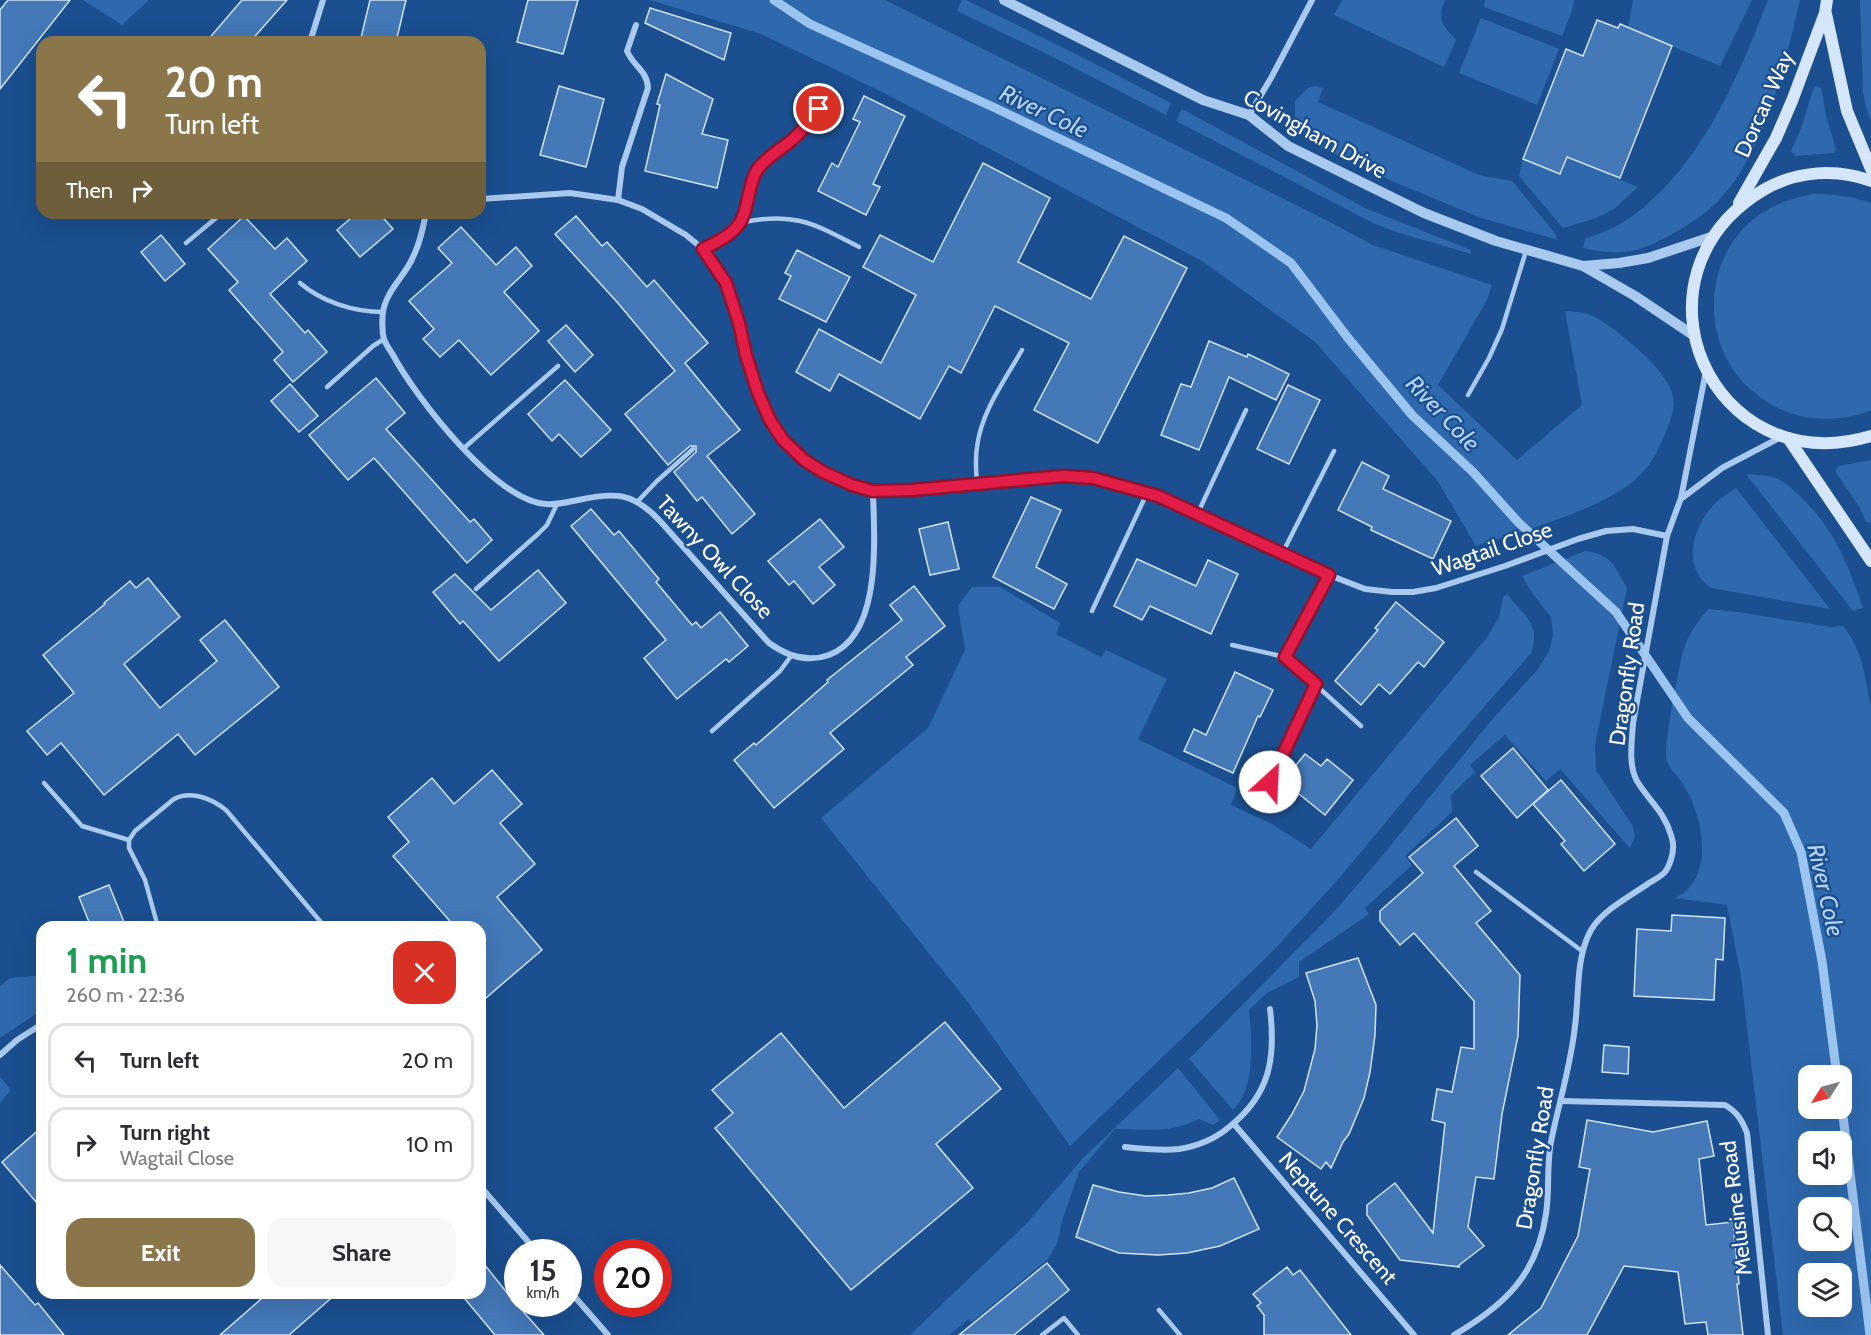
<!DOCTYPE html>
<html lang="en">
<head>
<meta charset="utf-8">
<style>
	:root { --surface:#fff; --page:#f7f7f7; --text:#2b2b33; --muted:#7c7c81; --line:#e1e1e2; --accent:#8a764a }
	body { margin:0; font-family:Cabin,sans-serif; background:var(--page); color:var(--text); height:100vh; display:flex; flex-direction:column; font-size:22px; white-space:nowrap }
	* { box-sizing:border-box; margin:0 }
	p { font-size:20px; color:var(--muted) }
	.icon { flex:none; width:33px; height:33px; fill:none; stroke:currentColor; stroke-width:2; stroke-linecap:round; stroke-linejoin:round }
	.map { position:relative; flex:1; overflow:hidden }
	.sheet { position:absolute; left:36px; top:921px; width:450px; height:378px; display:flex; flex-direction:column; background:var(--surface); border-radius:18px; box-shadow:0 6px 24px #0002 }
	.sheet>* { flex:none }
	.banner { position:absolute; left:36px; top:36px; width:450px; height:183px; border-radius:18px; box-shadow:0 6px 24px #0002; background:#8a764a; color:#fff; overflow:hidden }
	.needle { width:39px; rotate:234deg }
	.fabs { position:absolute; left:1798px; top:1065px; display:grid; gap:12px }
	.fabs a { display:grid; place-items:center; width:54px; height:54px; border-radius:12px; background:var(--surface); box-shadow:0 6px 24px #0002; font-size:30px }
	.speed { position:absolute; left:504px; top:1239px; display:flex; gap:12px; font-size:30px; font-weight:700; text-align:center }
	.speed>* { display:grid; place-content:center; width:78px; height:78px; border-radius:50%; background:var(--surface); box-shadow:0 6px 24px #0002; line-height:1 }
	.speed small { font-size:15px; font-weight:400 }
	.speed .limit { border:9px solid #d22; background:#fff; color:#111 }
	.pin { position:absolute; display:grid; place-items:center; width:51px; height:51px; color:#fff; margin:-26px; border:3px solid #fff; border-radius:50%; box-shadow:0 2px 6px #0007 }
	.me { position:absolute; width:66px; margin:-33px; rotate:25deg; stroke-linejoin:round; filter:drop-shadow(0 0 4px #0008) }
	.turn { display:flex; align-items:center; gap:21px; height:126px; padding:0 30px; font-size:27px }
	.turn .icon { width:78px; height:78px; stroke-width:2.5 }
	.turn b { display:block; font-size:42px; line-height:51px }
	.then { display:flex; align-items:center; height:57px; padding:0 30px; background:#0003; gap:12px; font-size:22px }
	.round { display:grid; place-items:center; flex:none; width:63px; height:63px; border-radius:18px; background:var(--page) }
	.summary { display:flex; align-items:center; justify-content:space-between; height:102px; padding:0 30px }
	h1 { font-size:36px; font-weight:800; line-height:45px; color:#1e9e55 }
	.button { display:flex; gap:12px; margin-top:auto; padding:12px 30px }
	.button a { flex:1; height:69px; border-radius:18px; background:var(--accent); color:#fff; font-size:24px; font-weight:800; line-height:69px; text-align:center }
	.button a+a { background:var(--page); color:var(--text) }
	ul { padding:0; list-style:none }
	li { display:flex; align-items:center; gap:18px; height:75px; margin:0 12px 9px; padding:0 18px; border:3px solid var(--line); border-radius:18px }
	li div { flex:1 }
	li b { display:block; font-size:22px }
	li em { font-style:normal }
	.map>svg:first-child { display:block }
</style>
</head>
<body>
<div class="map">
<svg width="1871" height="1335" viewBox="0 0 1871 1335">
	<rect width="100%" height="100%" fill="#1b4f8f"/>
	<g fill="#2e69ad" fill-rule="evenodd">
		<polygon points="83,0 149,0 122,25"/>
		<path d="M650,0H885L1326,220L1373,245L1492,285L1487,300L1438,385L1517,460L1582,405L1565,311C1573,312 1581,312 1588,314C1605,319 1644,353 1656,367C1677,394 1678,402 1665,434C1659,448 1653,462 1642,473C1609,509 1523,530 1476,546L1437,480L1315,342L1202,261L884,93L761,34Z"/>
		<polygon points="962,0 966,0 1078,55 1171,103 1166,115 1053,57 957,11"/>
		<path d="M1342,0H1445C1436,19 1444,27 1456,40L1444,67L1334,15Z"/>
		<polygon points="1485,0 1574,0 1572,11 1562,36 1484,7"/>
		<polygon points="1633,0 1752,0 1720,66 1628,28"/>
		<path d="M1768,0H1800C1785,64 1765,153 1718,201C1705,214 1690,224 1674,233C1638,253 1623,257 1583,248L1585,239C1601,233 1618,227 1631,217C1701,167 1738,78 1768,0Z"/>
		<polygon points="1860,0 1871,0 1871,121 1866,107 1863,93"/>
		<polygon points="1481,18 1559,49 1537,105 1459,73"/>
		<polygon points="1315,86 1323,88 1318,102 1479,175 1512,181 1554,232 1558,240 1481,218 1392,181 1306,140 1295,121 1295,101 1308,88"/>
		<polygon points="1816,86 1821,88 1822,92 1826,116 1836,149 1834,153 1795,156 1791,151 1802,126 1813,89"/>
		<polygon points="1182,109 1365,208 1471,250 1471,254 1396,232 1375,224 1176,121"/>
		<polygon points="1567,157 1638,187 1614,209 1596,218 1563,228 1519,176 1523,159 1560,174"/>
		<path d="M1813,194C1834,194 1851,196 1871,203V410C1853,418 1832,420 1813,418C1791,416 1772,407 1755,393C1699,349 1700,257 1759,215C1776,203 1793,198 1813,194Z"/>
		<polygon points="1871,460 1871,522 1869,523 1866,522 1860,508 1835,471 1839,466"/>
		<path d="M1746,474C1757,475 1768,475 1778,479C1789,485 1798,494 1807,503C1837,535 1849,567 1863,608L1853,611Z"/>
		<path d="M1736,488L1830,609L1711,588C1683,569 1691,532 1710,509C1717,500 1727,494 1736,488Z"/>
		<path d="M1585,551C1613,555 1614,566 1627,588L1595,745L1596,770L1632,825L1635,836L1630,848L1560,769L1546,781L1505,735L1470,765L1475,772L1451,795L1452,812L1405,856L1412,865L1365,908L1369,914L1299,962V977L1267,993L1249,1010C1252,1039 1256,1088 1233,1110L1189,1059L1332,914L1383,855L1489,723L1538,669L1549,651L1553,636L1551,617L1532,593L1522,576Z"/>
		<path d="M972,587H1000L1060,623L1056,634L1101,657L1106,650L1167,679L1138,739L1237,788L1231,805L1272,824L1311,849L1488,636L1499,617L1503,598L1507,594C1523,616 1542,623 1531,653L1425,775L1341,876L1274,950L1070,1146L967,1001L821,818L928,728L965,650L958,606Z"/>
		<path d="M1709,609L1738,612L1830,627L1843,626C1862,648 1866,681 1871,708V1335H1783L1741,976L1727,905L1674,898C1678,896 1683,894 1686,891C1713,867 1701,814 1685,787C1680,778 1671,771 1667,761C1662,751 1679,667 1683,652C1686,639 1699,618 1709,609ZM1809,1076H1842V1108H1809ZM1809,1142H1842V1174H1809ZM1809,1208H1842V1240H1809ZM1809,1274H1842V1306H1809Z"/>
		<polygon points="33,976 42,977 42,1010 0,1038 0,986 10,978"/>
		<path d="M1178,1068L1220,1120L1213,1125L1199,1119C1168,1134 1148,1129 1115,1129L1079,1172L1062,1221L1057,1243L1048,1259L972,1322L969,1319L949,1335H910L1027,1223L1083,1158Z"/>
		<polygon points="0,1077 11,1090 0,1103"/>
	</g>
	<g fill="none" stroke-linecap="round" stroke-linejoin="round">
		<g stroke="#9cc4f0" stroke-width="9">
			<polyline points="774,0 810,24 991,106 1226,218 1291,263 1348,338 1412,415 1473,472 1518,522 1616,612 1688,718 1784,813 1801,852 1822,961 1837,1076"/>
			<polyline points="1842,1108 1870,1335"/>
		</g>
	</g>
	<g fill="#4478b7" stroke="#cfe3fa" stroke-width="1.5">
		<polygon points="8,0 70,0 0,89 0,10"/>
		<polygon points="242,0 287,0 250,42 206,42"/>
		<polygon points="370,0 406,0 396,42 360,42"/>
		<polygon points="528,0 578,0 563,54 517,42"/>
		<polygon points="650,8 731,33 724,60 645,23"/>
		<polygon points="1597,20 1618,28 1620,24 1672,46 1620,178 1567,157 1560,174 1523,159 1566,49 1583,56"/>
		<polygon points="666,74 713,99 702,134 728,140 717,188 645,171 660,105 657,104"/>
		<polygon points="559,86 604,99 586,167 540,155"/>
		<polygon points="864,96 905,116 873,184 880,187 866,215 818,191 832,163 838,167 860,122 853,119"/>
		<polygon points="983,163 1050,198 1018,262 1091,299 1124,236 1187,268 1098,443 1034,410 1069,343 995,306 961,373 949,366 920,419 839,374 830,391 796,372 819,329 881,363 916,295 863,267 880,235 933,262"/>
		<polygon points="357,213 379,213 393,229 360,257 337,230"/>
		<polygon points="244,216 275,249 287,238 307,261 270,294 305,333 308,330 327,352 293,382 274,360 283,352 229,290 238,282 208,249"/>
		<polygon points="576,216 602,246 607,242 647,287 654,280 708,343 685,363 740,430 707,456 755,514 732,534 702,497 697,501 674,472 696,452 696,446 690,446 668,465 625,414 675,371 617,302 555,234"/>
		<polygon points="461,227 496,265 516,247 532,266 504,292 539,331 491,375 459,340 440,357 423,339 434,329 409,301 452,263 438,248"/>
		<polygon points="161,235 185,264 165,281 141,252"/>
		<polygon points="797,250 850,277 826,322 779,299 791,276 785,273"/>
		<polygon points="566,325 593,355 575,372 548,341"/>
		<polygon points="1209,341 1247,357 1248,354 1289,374 1276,400 1229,377 1199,450 1161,435 1181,384 1191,387"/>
		<polygon points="376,378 405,413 386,429 470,522 474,519 492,540 467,563 374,458 348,480 309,435"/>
		<polygon points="565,380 611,430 581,457 559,434 552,441 528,414"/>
		<polygon points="290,384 318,416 299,432 271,401"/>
		<polygon points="1288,385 1320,400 1289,464 1257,449"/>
		<polygon points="1362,462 1389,476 1383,489 1451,521 1433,559 1371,530 1372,527 1338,510"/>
		<polygon points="1031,497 1061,510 1036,567 1067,584 1054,609 993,577"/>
		<polygon points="591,509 614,535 619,531 659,579 656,582 692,625 696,622 701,628 720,612 748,646 729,662 726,659 677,699 644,658 666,640 571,526"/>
		<polygon points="820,519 844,547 819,567 835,585 813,604 794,581 789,585 768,561"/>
		<polygon points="948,522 959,569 930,575 919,529"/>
		<polygon points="1137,559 1196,586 1208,560 1238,574 1211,634 1150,606 1142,620 1114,606"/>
		<polygon points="538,570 566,603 499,661 463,621 460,624 433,592 455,574 491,610"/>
		<polygon points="148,578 180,617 124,664 160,708 217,661 200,640 225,620 279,687 195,755 178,734 104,795 61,743 47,755 27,731 74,693 43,655 105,604 104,603 130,581 136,588"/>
		<polygon points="914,586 945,626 906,657 913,665 830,733 844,749 774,808 734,760 754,743 756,745 828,682 827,680 902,620 890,605"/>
		<polygon points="1396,602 1444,642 1424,667 1418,662 1390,694 1379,684 1361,705 1335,681 1378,630 1375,628"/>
		<polygon points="1235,672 1273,690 1260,717 1258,716 1233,773 1184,751 1194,729 1206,735"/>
		<polygon points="1513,748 1548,790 1517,818 1481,776"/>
		<polygon points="1305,754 1321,766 1327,759 1353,780 1325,815 1283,781"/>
		<polygon points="492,770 522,804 500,823 535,864 497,897 542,950 480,1003 480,927 455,927 393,856 409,842 388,817 432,778 454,804"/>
		<polygon points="1561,780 1615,844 1584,871 1561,844 1565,841 1533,804"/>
		<polygon points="1456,818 1478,846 1454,866 1491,911 1476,923 1520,975 1518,1036 1502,1114 1494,1179 1476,1177 1468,1227 1484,1246 1458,1266 1460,1267 1400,1260 1367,1215 1367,1205 1395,1183 1433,1233 1445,1123 1432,1120 1437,1089 1452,1092 1461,1047 1474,1049 1474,1001 1414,933 1400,945 1380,921 1380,911 1423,873 1409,857"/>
		<polygon points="109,885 126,927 91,927 79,897"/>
		<polygon points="1672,915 1725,918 1723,960 1716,959 1714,1000 1634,996 1637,929 1671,931"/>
		<polygon points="1358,958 1376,1005 1375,1035 1370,1072 1364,1098 1349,1134 1343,1142 1331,1168 1326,1162 1321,1169 1277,1137 1292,1114 1304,1091 1315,1049 1317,1025 1315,1001 1306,973"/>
		<polygon points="945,1022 1001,1089 936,1144 973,1188 851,1290 715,1128 733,1113 712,1090 781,1033 844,1108"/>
		<polygon points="1604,1045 1629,1047 1628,1074 1602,1072"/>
		<polygon points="1587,1120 1653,1132 1707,1121 1714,1156 1699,1159 1706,1225 1733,1222 1739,1284 1737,1284 1743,1335 1708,1335 1706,1322 1685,1324 1678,1272 1624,1266 1587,1335 1508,1335 1541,1308 1578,1236 1590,1169 1579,1167"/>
		<polygon points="42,1127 42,1209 2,1162"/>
		<polygon points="1234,1178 1259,1229 1220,1246 1187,1253 1158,1255 1119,1253 1076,1237 1093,1185 1119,1192 1146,1196 1168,1195 1189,1193 1212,1188"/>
		<polygon points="480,1259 512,1299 544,1335 495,1335 460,1293 480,1293"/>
		<polygon points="1047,1263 1069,1290 1014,1335 959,1335"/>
		<polygon points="0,1265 35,1305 38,1303 64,1335 0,1335"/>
		<polygon points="1287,1267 1293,1275 1300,1270 1351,1335 1264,1335 1264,1315 1257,1306 1261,1303 1253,1294"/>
		<polygon points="268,1293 337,1293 289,1335 220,1335"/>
	</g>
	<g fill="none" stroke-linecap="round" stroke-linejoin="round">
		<g stroke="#a9c9ee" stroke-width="4.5">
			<path d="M740,223C793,211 813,223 859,247"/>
			<polyline points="186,243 222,213"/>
			<path d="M703,249C713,244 726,238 734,230C749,215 746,188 757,170C765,157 780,150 792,140C806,128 817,113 827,98"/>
			<path d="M300,283C322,302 354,312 383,312"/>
			<polyline points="327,387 373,346 384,339"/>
			<polyline points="1468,395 1489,358 1502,329 1526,251"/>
			<polyline points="464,448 558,366"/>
			<path d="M977,484C976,472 975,459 977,447C981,412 1005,380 1022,350"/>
			<polyline points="638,501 657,481 693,449"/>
			<polyline points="1197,515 1246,410"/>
			<polyline points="1282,554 1334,451"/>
			<polyline points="476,589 538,534 547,525 557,504"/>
			<polyline points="1092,611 1147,493"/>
			<polyline points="1232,645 1285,657 1361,726"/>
			<polyline points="712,731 780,671 791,656"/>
			<polyline points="1271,781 1315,684"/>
			<polyline points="44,783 82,826 129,840"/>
			<polyline points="1476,872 1582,951"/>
			<path d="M158,927L145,880L129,848V840L135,831L174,799C192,790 212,799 226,810L325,927"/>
			<polyline points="1159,1310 1180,1335"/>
			<polyline points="1042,1335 1064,1318 1078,1335"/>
		</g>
		<g stroke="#a9c9ee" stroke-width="6">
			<polyline points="310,42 323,0"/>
			<polyline points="1249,115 1271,78 1312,0"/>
			<polyline points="480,199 570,193 618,200 642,209 686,235 703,249 726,283 739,323 746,355 758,393 770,420 783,440 804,460 823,472 852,485 873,491 894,491 1063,476 1093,478 1158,497 1329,575 1365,589 1392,592 1413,592 1436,588 1505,566 1578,539 1606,531 1633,529 1667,536"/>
			<path d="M618,200L622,167L648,88C647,70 633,66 627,51L636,25"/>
			<path d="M426,213C423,228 420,243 413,257C405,276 386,291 383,312C382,319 382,332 384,339C386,345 390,350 393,355C416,398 496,501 546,504C557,505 568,502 578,500C615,492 633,492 660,521L769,643C787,656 807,663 829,655C883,635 874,537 873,491"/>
			<polyline points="1682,498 1722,468 1783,436"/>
			<polyline points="1285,657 1329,575"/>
			<polyline points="0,1055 17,1040 42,1024"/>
			<path d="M1561,1101L1725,1105C1737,1112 1742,1120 1747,1133L1768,1335"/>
			<polyline points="1234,1124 1414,1335"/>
			<path d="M1125,1147C1143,1149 1161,1151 1179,1149C1198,1146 1215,1139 1229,1127C1270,1095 1276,1058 1270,1009"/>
			<polyline points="480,1186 537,1252"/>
			<polyline points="568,1289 608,1335"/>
			<path d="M1454,1335C1505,1305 1537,1275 1546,1214C1550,1188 1546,1162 1552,1137C1560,1099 1571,1064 1575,1026C1579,996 1576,963 1588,936C1598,912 1628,898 1649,883C1654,880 1660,877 1664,873C1669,868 1673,855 1673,848C1674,844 1672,839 1671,835C1664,811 1649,801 1637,781C1628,765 1632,741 1633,723L1667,536L1681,498L1706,371"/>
		</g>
		<g stroke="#a9c9ee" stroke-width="10">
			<polyline points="1004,0 1203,100 1249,115 1288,146 1424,213 1496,241 1583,266 1635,296 1693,335"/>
			<polyline points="1583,266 1619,263 1648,258 1714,236"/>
		</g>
		<g stroke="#d6e6fa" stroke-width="12">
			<polyline points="1826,14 1847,111 1871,169"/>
			<path d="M1871,181C1837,168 1797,171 1765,189C1619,275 1711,484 1871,436"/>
			<polyline points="1739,203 1776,138 1792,101 1825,13 1827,0"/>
			<polyline points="1788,438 1871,561"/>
		</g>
	</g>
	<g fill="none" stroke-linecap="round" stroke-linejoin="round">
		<g stroke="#92132f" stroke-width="15">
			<path id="route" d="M819,109C811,120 802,131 792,140C780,150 766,157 757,170C746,188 750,215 734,230C726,238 713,244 703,249L726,283L739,323L746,355L758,393L770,420L783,440L804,460L823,472L852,485L873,491L912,490L1063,476L1093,478L1158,496L1329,575L1285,657L1316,684L1270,782"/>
		</g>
		<use href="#route" stroke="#e11d48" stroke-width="10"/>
	</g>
	<g text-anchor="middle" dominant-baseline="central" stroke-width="4.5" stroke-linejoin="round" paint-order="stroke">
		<g font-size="22" fill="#fff" stroke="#1b4f8f">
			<text transform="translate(1764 104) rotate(-66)">Dorcan Way</text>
			<text transform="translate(1315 134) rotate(29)">Covingham Drive</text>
			<text transform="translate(1492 549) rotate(-19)">Wagtail Close</text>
			<text transform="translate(715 557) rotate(47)">Tawny Owl Close</text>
			<text transform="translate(1627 674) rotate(-82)">Dragonfly Road</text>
			<text transform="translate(1535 1158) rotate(-81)">Dragonfly Road</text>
			<text transform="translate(1736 1208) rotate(-97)">Melusine Road</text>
			<text transform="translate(1338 1218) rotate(49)">Neptune Crescent</text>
		</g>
		<g font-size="24" font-style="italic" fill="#b5d3f5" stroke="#1b4f8f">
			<text transform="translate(1044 111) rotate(25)">River Cole</text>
			<text transform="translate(1443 413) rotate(46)">River Cole</text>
			<text transform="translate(1826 890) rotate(77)">River Cole</text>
		</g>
	</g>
</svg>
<div class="fabs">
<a><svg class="needle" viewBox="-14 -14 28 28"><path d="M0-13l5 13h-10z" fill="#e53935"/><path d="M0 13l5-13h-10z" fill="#7c7c81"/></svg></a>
<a><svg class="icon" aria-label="sound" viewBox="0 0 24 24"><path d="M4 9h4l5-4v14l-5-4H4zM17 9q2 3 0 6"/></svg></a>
<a><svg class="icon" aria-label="search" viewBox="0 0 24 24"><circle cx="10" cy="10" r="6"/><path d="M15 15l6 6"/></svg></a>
<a><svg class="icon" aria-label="layers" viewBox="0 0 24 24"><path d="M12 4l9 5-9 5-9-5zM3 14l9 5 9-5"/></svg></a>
</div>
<div class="speed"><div>15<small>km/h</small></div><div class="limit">20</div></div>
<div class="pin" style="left:819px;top:109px;background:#d93025"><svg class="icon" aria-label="arrive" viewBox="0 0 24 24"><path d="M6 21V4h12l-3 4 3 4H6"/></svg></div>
<svg class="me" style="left:1270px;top:782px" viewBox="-20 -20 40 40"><circle r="19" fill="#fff"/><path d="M0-13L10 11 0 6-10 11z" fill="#e11d48"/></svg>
<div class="banner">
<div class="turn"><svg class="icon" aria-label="left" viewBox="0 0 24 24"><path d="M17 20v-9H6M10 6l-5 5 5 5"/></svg><div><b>20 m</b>Turn left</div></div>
<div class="then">Then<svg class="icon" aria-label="right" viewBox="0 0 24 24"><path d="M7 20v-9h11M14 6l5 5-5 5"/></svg></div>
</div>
<section class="sheet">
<div class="summary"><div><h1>1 min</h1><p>260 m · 22:36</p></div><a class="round" style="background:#d93025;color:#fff"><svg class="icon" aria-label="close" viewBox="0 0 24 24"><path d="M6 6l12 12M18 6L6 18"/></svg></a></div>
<ul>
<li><svg class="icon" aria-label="left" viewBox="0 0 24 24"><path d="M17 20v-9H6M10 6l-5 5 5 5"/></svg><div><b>Turn left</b></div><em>20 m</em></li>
<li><svg class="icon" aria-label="right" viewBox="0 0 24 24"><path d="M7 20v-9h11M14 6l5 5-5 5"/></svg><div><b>Turn right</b><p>Wagtail Close</p></div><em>10 m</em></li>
</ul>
<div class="button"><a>Exit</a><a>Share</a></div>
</section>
</div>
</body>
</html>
